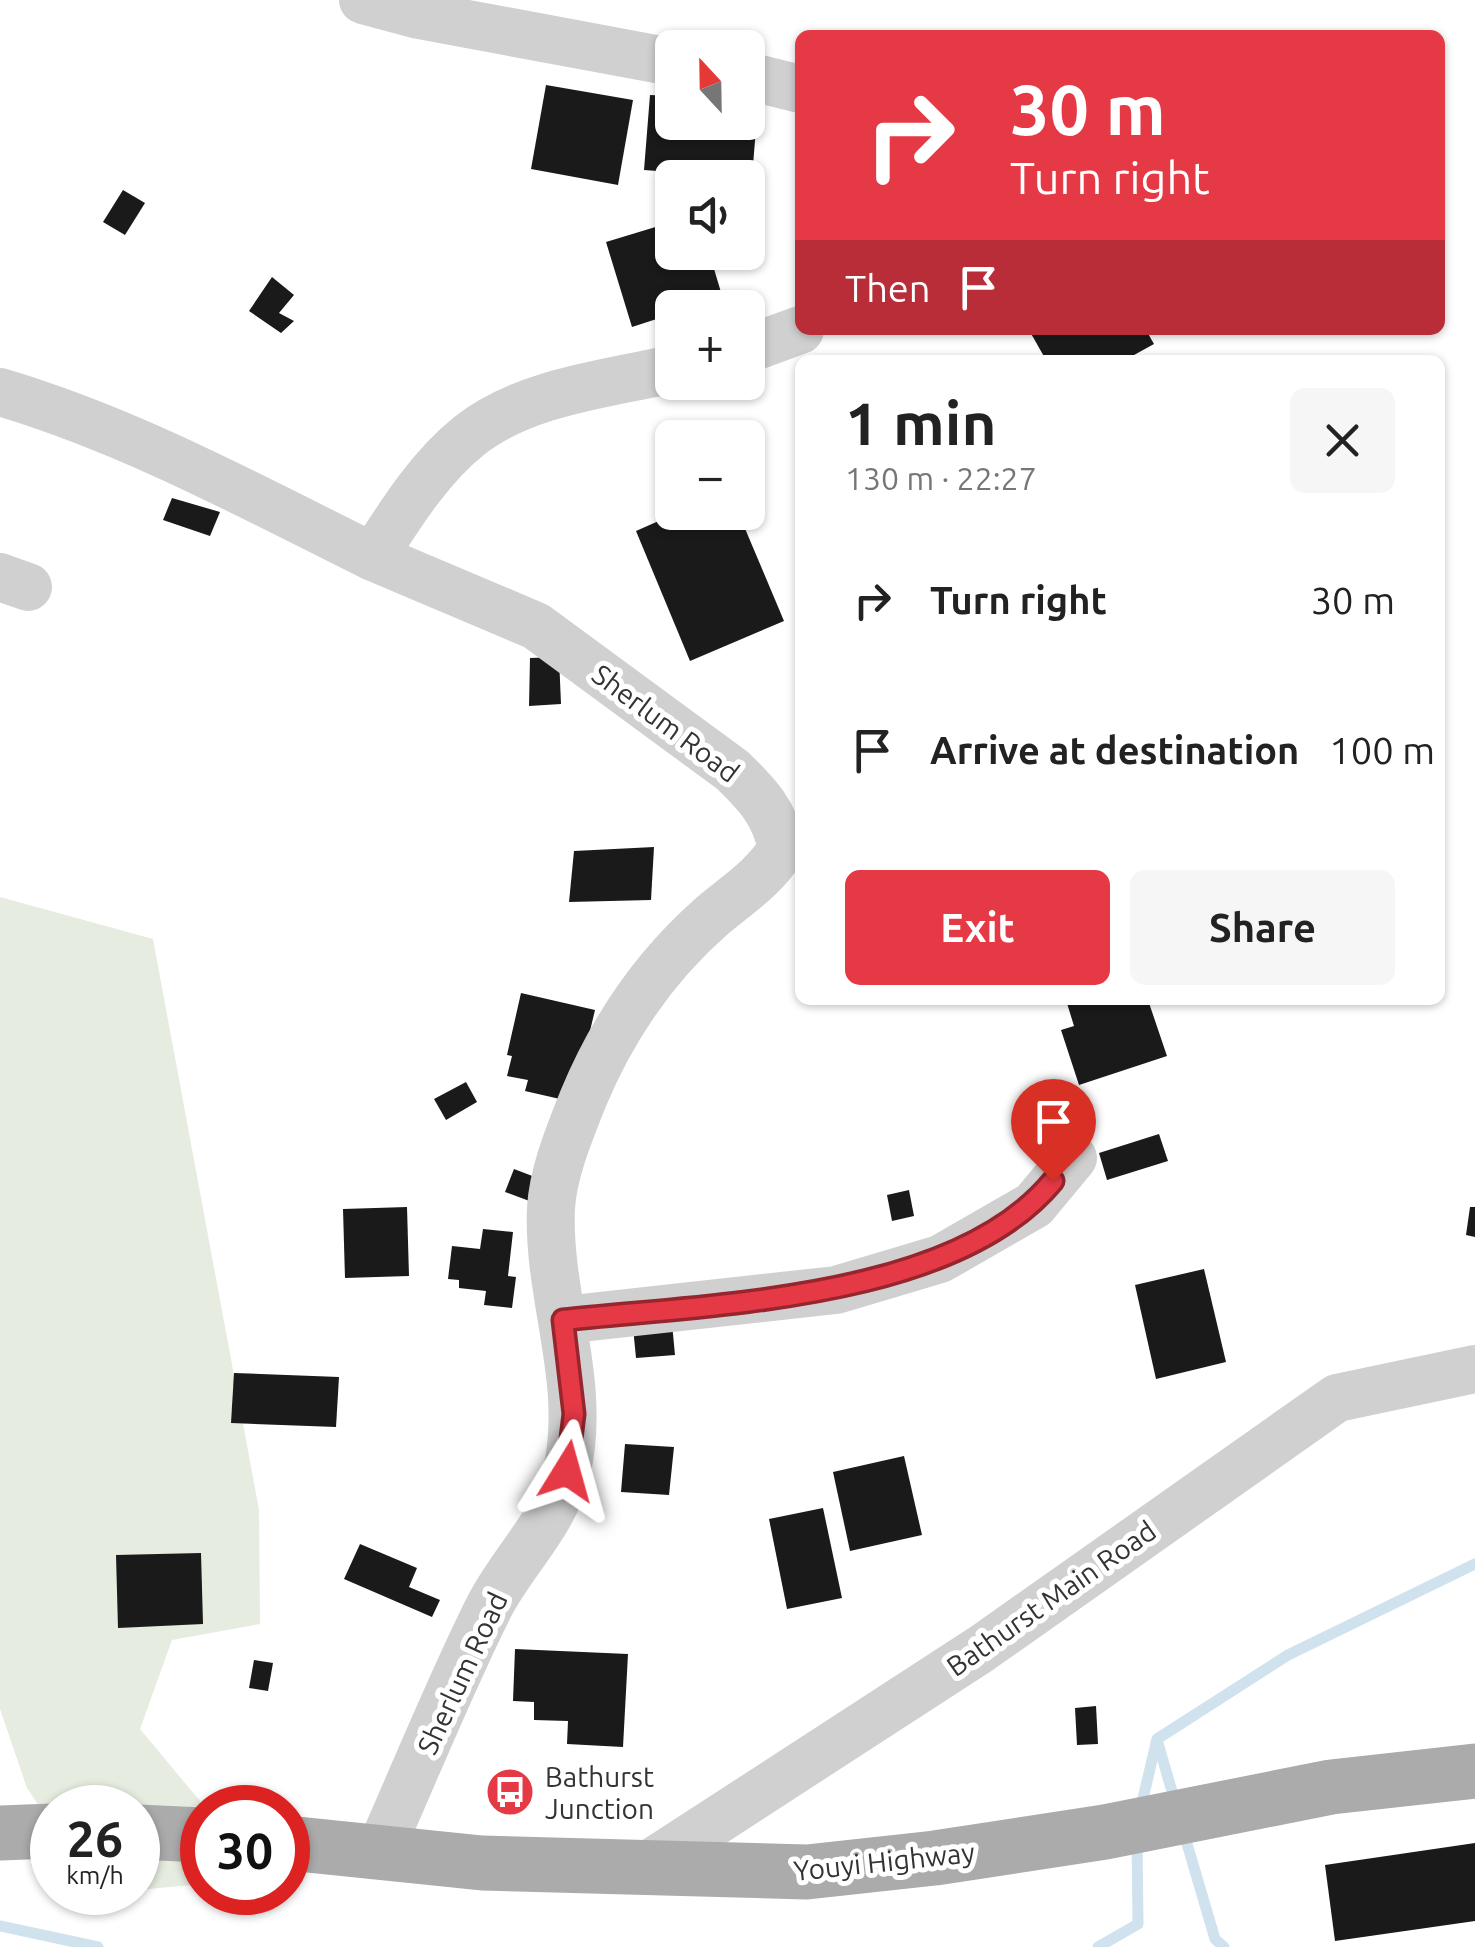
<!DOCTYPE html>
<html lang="en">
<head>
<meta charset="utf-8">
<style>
	:root { --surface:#fff; --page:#f6f6f6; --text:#222; --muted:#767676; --accent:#e63946 }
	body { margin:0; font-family:Ubuntu,sans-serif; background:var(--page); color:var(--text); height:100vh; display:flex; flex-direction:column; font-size:38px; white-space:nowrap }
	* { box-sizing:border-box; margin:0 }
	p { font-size:32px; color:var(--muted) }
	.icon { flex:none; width:55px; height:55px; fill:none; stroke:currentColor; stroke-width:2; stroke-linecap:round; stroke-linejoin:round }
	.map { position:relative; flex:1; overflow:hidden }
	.details { position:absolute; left:795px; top:355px; width:650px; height:650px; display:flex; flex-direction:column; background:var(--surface); border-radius:15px; box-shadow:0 2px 8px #0004 }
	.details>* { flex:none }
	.hud { position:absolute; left:795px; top:30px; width:650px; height:305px; border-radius:15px; box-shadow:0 2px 8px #0004; background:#e63946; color:#fff; overflow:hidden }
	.needle { width:65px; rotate:338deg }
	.fabs { position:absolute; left:655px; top:30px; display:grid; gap:20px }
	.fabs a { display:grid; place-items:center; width:110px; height:110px; border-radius:15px; background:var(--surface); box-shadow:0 2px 8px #0004; font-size:50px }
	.speed { position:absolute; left:30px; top:1785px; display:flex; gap:20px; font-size:50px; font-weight:700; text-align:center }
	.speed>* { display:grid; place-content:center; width:130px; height:130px; border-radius:50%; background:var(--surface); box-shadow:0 2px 8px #0004; line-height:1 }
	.speed small { font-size:25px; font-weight:400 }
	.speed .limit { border:15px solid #d22; background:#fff; color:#111 }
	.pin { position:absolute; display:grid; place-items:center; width:85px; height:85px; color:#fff; margin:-102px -42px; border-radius:50% 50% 50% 0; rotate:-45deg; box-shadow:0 0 10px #0007 }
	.pin .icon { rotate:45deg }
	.me { position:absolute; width:110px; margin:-55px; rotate:8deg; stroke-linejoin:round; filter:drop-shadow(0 0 8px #0008) }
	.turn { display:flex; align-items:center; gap:35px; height:210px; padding:0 50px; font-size:45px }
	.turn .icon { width:130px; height:130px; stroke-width:2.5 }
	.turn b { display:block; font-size:70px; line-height:85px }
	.then { display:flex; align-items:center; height:95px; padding:0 50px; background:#0003; gap:20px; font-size:38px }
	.round { display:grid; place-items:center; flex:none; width:105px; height:105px; border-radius:15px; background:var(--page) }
	.head { display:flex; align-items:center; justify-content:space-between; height:170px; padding:0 50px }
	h1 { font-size:60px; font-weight:700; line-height:75px }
	.cta { display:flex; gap:20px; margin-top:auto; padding:20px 50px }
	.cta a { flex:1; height:115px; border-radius:15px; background:var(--accent); color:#fff; font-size:40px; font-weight:700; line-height:115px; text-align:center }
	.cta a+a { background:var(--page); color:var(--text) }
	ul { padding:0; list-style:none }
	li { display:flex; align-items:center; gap:30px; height:150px; padding:0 50px }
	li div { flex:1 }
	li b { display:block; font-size:38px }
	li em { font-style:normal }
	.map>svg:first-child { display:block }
</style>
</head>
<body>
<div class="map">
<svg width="1475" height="1947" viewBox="0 0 1475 1947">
	<rect width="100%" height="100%" fill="#fff"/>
	<polygon fill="#e6ecdf" points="0,897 153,939 259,1510 260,1624 172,1640 140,1729 205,1807 202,1884 138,1890 138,1808 52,1808 52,1825 27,1788 0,1709"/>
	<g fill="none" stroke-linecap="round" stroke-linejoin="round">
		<g stroke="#cfe2ee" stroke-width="11">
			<polyline points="1158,1743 1175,1802"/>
			<polyline points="1141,1807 1157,1739 1288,1655 1475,1564"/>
			<polyline points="1183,1830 1215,1939 1224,1947"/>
			<polyline points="0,1926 98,1947"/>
			<polyline points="1098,1947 1138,1924 1137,1840"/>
		</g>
	</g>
	<g fill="#1a1a1a">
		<polygon points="546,85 633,100 618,185 531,169"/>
		<polygon points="650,95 672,96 672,122 748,122 748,102 758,103 752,178 644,170"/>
		<polygon points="123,190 145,203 125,235 103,222"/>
		<polygon points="672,222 672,252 709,252 723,299 696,308 672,308 672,314 632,327 606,242"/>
		<polygon points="272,277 294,295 279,313 294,321 281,333 249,311"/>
		<polygon points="1029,330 1146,330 1154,344 1125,360 1046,360"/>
		<polygon points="172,498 220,512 210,536 163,520"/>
		<polygon points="679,512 738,512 784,621 690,661 636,531"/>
		<polygon points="559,657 561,704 529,706 530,658"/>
		<polygon points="654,847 651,900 569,902 574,851"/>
		<polygon points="521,993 595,1010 573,1102 525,1091 528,1080 507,1076 512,1056 507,1055"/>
		<polygon points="1066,1000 1148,1000 1167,1056 1079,1085 1061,1030 1074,1026"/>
		<polygon points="466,1082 477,1102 446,1120 434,1099"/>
		<polygon points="1159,1134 1168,1161 1107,1180 1099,1153"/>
		<polygon points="514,1169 548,1182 540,1205 505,1192"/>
		<polygon points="909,1190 914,1216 892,1221 887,1195"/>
		<polygon points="407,1207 409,1276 345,1278 343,1209"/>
		<polygon points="1470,1207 1475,1207 1475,1237 1466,1235"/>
		<polygon points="483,1229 513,1232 508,1276 516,1277 512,1308 484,1305 486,1291 459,1288 459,1280 448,1279 452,1246 480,1249"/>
		<polygon points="1204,1269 1226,1362 1156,1379 1135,1285"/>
		<polygon points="671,1313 675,1355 636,1358 632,1317"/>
		<polygon points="234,1373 339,1377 336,1427 231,1423"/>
		<polygon points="625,1444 674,1447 669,1495 621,1492"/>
		<polygon points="904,1456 922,1535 850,1551 833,1472"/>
		<polygon points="823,1508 842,1598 787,1609 769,1519"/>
		<polygon points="360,1544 417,1568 409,1587 440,1600 432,1617 344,1579"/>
		<polygon points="201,1553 203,1624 118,1628 116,1555"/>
		<polygon points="515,1649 628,1654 623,1747 567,1744 568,1721 534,1720 534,1702 513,1701"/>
		<polygon points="254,1660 273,1663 268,1691 249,1688"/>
		<polygon points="1096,1706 1098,1744 1077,1745 1075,1708"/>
		<polygon points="1475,1843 1475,1921 1335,1941 1325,1865"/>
	</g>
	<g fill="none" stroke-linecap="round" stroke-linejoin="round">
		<g stroke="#d0d0d0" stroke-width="48">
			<polyline points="363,0 419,15 672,62"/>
			<polyline points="748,76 800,89"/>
			<polyline points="748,349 800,330"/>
			<path d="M0,392C131,431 250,496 373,557"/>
			<polyline points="0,577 28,587"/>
			<polyline points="563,1320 836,1290 940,1259 1034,1205 1073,1158"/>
			<path d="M378,1855C415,1772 449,1687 489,1607C513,1560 555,1523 567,1470C587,1382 547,1296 551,1208C553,1172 570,1132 583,1099C612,1029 655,966 712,916C738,894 764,878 782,849C775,813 758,795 732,770L536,626L373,557C400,515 429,468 469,436C524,392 606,384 672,369"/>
			<polyline points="642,1869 981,1649 1337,1398 1475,1369"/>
		</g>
		<g stroke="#ababab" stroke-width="55">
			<polyline points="138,1832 202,1835"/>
			<polyline points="0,1833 52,1831"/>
			<polyline points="288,1843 482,1863 807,1872 935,1858 1105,1832 1331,1787 1475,1771"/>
		</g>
	</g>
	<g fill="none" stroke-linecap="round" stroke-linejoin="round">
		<g stroke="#96252e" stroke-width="25">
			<path id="route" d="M567,1471L574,1414L563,1320C708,1304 954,1301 1053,1181"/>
		</g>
		<use href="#route" stroke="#e63946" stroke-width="18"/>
	</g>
	<defs>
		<g id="bus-disc" transform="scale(2.5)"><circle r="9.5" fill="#e63946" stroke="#fff"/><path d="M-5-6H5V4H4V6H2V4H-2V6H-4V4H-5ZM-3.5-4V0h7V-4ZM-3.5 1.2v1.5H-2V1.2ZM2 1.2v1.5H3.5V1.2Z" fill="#fff"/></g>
	</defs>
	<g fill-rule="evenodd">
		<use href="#bus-disc" x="510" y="1792"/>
	</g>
	<g text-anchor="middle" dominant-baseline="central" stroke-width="10" stroke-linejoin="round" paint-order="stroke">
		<g font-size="28" fill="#333" stroke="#fff">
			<text transform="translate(666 723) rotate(37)">Sherlum Road</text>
			<text transform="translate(1051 1598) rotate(-35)">Bathurst Main Road</text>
			<text transform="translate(462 1673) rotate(-65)">Sherlum Road</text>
			<text transform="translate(884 1861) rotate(-6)">Youyi Highway</text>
		</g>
		<g font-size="28" fill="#333" stroke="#fff" text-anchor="start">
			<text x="545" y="1776">Bathurst<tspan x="545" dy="32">Junction</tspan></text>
		</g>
	</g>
</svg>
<div class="fabs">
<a><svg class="needle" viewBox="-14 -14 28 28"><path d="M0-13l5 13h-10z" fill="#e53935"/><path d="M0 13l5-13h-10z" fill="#767676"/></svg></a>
<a><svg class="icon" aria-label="sound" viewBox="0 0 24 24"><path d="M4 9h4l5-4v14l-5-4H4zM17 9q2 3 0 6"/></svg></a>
<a>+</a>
<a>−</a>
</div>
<div class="speed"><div>26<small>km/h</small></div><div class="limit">30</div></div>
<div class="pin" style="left:1053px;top:1181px;background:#d93025"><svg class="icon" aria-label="arrive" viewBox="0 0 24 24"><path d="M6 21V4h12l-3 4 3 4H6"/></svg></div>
<svg class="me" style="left:567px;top:1471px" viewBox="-20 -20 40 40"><path d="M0-17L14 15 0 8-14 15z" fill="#e63946" stroke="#fff" stroke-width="4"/></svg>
<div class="hud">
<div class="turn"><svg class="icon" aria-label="right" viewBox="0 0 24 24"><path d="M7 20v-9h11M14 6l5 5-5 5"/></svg><div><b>30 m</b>Turn right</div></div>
<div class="then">Then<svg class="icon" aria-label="arrive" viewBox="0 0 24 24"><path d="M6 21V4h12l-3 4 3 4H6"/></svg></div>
</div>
<section class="details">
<div class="head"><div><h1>1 min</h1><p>130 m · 22:27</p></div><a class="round"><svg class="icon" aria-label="close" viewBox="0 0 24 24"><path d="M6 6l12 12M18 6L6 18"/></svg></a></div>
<ul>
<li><svg class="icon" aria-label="right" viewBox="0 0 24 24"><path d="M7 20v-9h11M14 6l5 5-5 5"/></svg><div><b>Turn right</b></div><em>30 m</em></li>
<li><svg class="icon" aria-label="arrive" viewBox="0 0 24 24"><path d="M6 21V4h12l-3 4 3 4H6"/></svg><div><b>Arrive at destination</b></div><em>100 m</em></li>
</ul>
<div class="cta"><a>Exit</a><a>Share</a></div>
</section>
</div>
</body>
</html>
